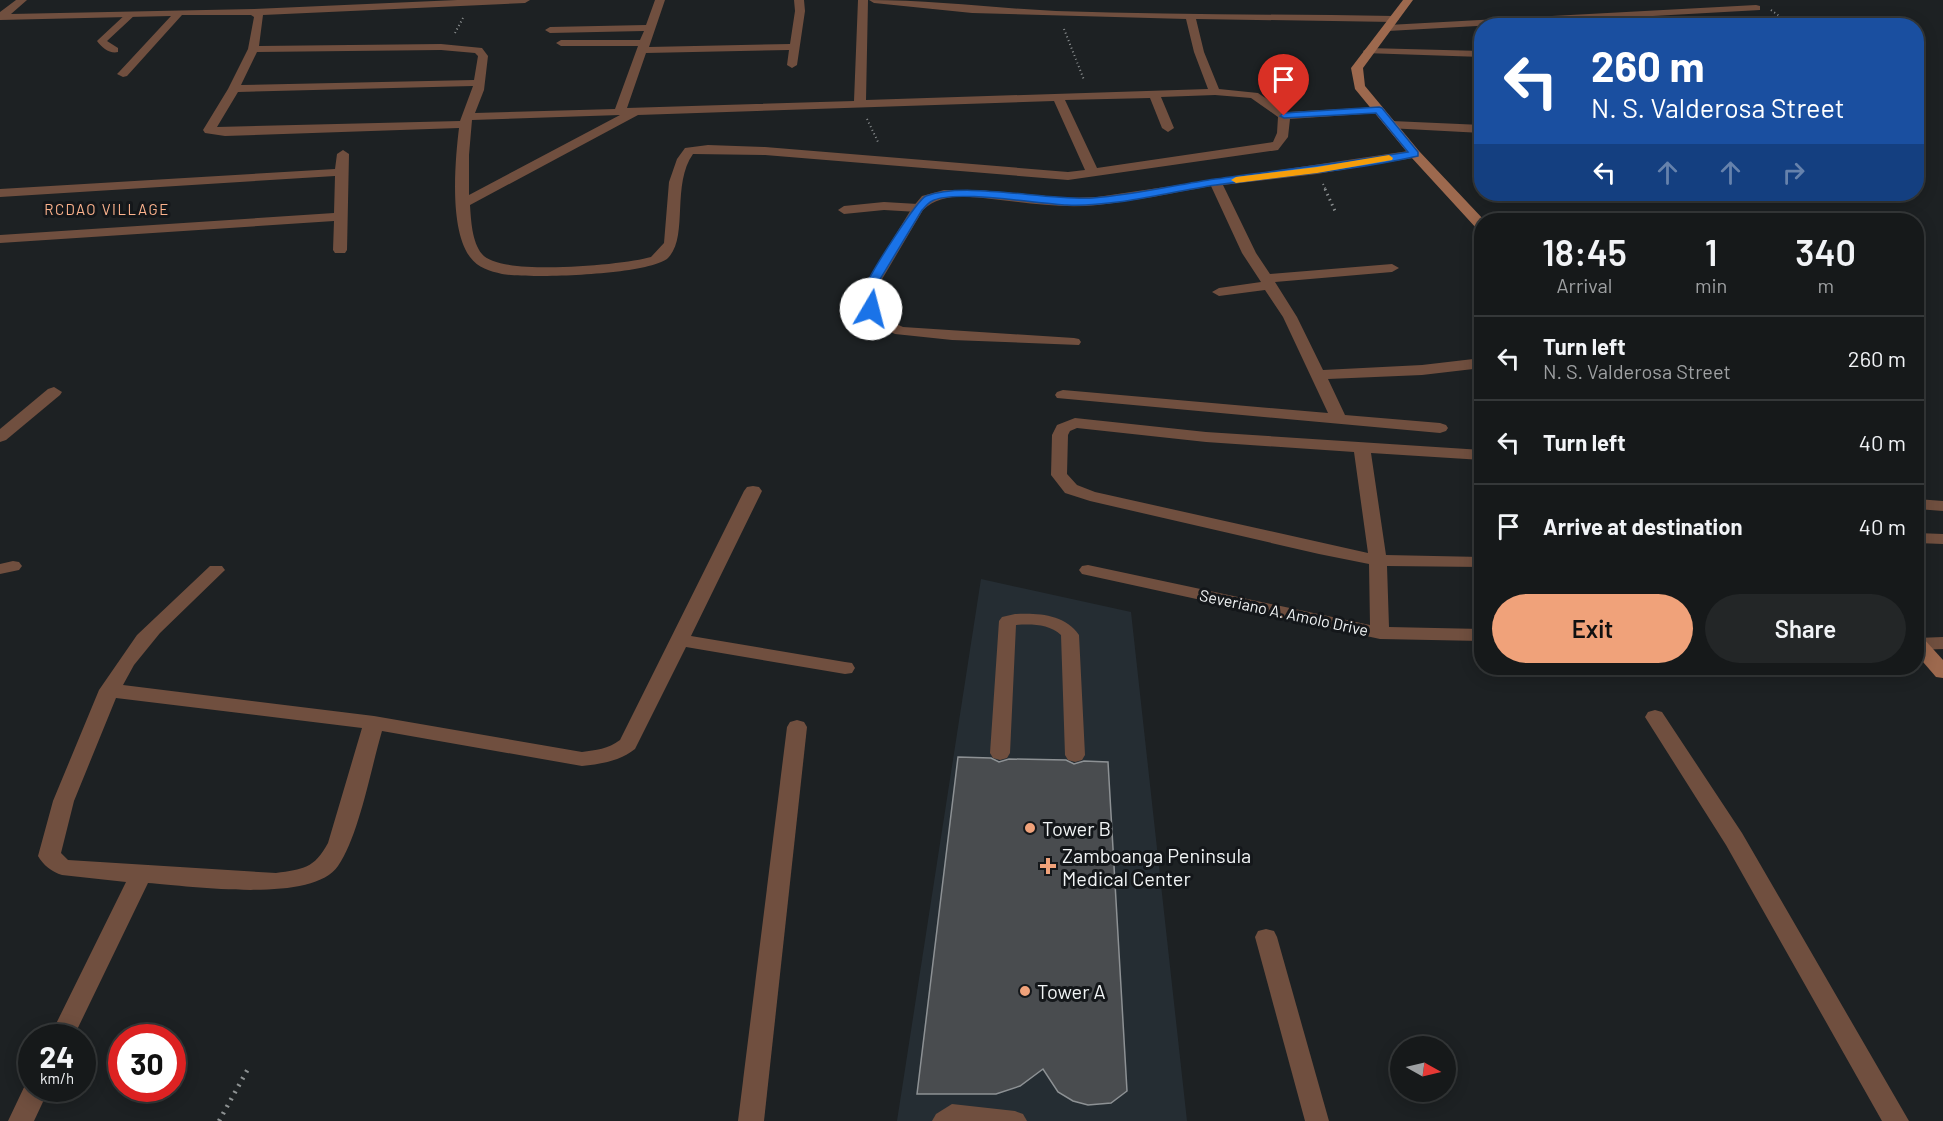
<!DOCTYPE html>
<html lang="en">
<head>
<meta charset="utf-8">
<style>
	:root { --surface:#16191a; --page:#232627; --text:#f1f3f6; --muted:#9ea0a2; --line:#353839; --accent:#f0a27a }
	body { margin:0; font-family:Barlow,sans-serif; background:var(--page); color:var(--text); height:100vh; display:flex; flex-direction:column; font-size:22px; white-space:nowrap }
	* { box-sizing:border-box; margin:0 }
	p { font-size:20px; color:var(--muted) }
	.icon { flex:none; width:33px; height:33px; fill:none; stroke:currentColor; stroke-width:2; stroke-linecap:round; stroke-linejoin:round }
	.map { position:relative; flex:1; overflow:hidden }
	.drawer { position:absolute; left:1474px; top:213px; width:450px; height:462px; display:flex; flex-direction:column; background:var(--surface); border-radius:24px; box-shadow:0 3px 15px #0003,0 0 0 2px var(--line) }
	.drawer>* { flex:none }
	.banner { position:absolute; left:1474px; top:18px; width:450px; height:183px; border-radius:24px; box-shadow:0 3px 15px #0003,0 0 0 2px var(--line); background:#1a4fa0; color:#fff; overflow:hidden }
	.needle { width:39px; rotate:98deg }
	.controls { position:absolute; left:1390px; top:1036px; display:grid; gap:12px }
	.controls a { display:grid; place-items:center; width:66px; height:66px; border-radius:50%; background:var(--surface); box-shadow:0 3px 15px #0003,0 0 0 2px var(--line); font-size:30px }
	.speed { position:absolute; left:18px; top:1024px; display:flex; gap:12px; font-size:30px; font-weight:700; text-align:center }
	.speed>* { display:grid; place-content:center; width:78px; height:78px; border-radius:50%; background:var(--surface); box-shadow:0 3px 15px #0003,0 0 0 2px var(--line); line-height:1 }
	.speed small { font-size:15px; font-weight:400 }
	.speed .limit { border:9px solid #d22; background:#fff; color:#111 }
	.pin { position:absolute; display:grid; place-items:center; width:51px; height:51px; color:#fff; margin:-62px -26px; border-radius:50% 50% 50% 0; rotate:-45deg; box-shadow:0 0 6px #0007 }
	.pin .icon { rotate:45deg }
	.me { position:absolute; width:66px; margin:-33px; rotate:8deg; stroke-linejoin:round; filter:drop-shadow(0 0 4px #0008) }
	.turn { display:flex; align-items:center; gap:21px; height:126px; padding:0 18px; font-size:27px }
	.turn .icon { width:78px; height:78px; stroke-width:2.5 }
	.turn b { display:block; font-size:42px; line-height:51px }
	.lanes { display:flex; align-items:center; height:57px; padding:0 18px; background:#0003; justify-content:center; gap:30px; direction:ltr }
	.lanes .off { opacity:.35 }
	.eta { display:flex; justify-content:space-evenly; align-items:center; height:102px; text-align:center }
	.eta b { font-size:36px; font-weight:600; line-height:42px }
	.action { display:flex; gap:12px; margin-top:auto; padding:12px 18px }
	.action a { flex:1; height:69px; border-radius:36px; background:var(--accent); color:#111; font-size:24px; font-weight:600; line-height:69px; text-align:center }
	.action a+a { background:var(--page); color:var(--text) }
	ul { padding:0; list-style:none }
	li { display:flex; align-items:center; gap:18px; height:84px; padding:0 18px; border-top:2px solid var(--line) }
	li div { flex:1 }
	li b { display:block; font-size:22px }
	li em { font-style:normal }
	.map>svg:first-child { display:block }
</style>
</head>
<body>
<div class="map">
<svg width="1943" height="1121" viewBox="0 0 1943 1121">
	<rect width="100%" height="100%" fill="#1d2123"/>
	<polygon fill="#252d33" points="981,579 1131,612 1187,1121 897,1121"/>
	<polygon fill="#494c4f" stroke="#8d9194" stroke-width="1.5" points="958,757 991,758 999,762 1009,759 1066,760 1074,764 1084,761 1108,762 1127,1091 1111,1103 1088,1105 1073,1101 1058,1092 1043,1069 1020,1086 996,1094 917,1094"/>
	<g fill="none" stroke-linecap="round" stroke-linejoin="round">
		<g stroke="#8e9293" stroke-width="2" stroke-dasharray="1 3" stroke-linecap="butt">
			<polyline points="1771,10 1793,26"/>
			<polyline points="1064,29 1084,80"/>
			<polyline points="455,33 463,18"/>
			<polyline points="867,119 879,144"/>
			<polyline points="1323,184 1326,190"/>
		</g>
		<polyline stroke="#8e9293" stroke-width="3" stroke-dasharray="1.5 4" stroke-linecap="butt" points="1325,189 1335,211"/>
		<polyline stroke="#8e9293" stroke-width="4.5" stroke-dasharray="2 6" stroke-linecap="butt" points="219,1121 249,1067"/>
		<g fill="#704f3f" fill-rule="evenodd">
			<path d="M128,12L136,14L107,41L118,48V52C110,54 102,48 97,41L99,39Z"/>
			<polygon points="884,202 918,204 924,208 918,212 884,210 844,214 838,210 844,206"/>
			<polygon points="1917,533 1943,534 1943,544 1917,543"/>
			<path d="M1015,614C1038,613 1065,614 1079,635L1085,755L1082,760L1075,762L1068,760L1065,755L1061,635C1049,624 1032,624 1016,625L1010,753L1007,758L1000,760L993,758L990,753L999,621L1002,617Z"/>
			<polygon points="1266,929 1274,931 1277,937 1329,1121 1305,1121 1255,937 1258,931"/>
			<polygon points="952,1104 1015,1111 1023,1114 1027,1121 932,1121 936,1114"/>
		</g>
		<g fill="#704f3f" fill-rule="evenodd">
			<path d="M16,0H27L11,14L254,9L457,0H530L525,3L263,15L259,46L441,44L482,48L488,56L484,90L475,113L615,109L638,46H561L556,43L561,40H640L644,31L550,33L545,30L550,27L646,25L655,0H665L649,47L790,44L795,11L794,0H804L805,11L797,65L792,68L787,65L789,50L646,53L627,108L854,101L858,0H868L866,100L1208,89L1194,52L1186,19L972,13L874,3L869,0C931,0 994,8 1056,11C1169,15 1281,14 1394,16L1399,19L1394,22L1196,19L1204,52L1219,89L1258,93L1286,112L1379,107L1385,110L1379,113L1290,119L1288,137L1278,150L1068,180L765,155L693,154C671,185 689,237 668,258C650,275 528,279 502,274C490,271 478,268 470,257C449,229 455,161 459,128L225,136L205,133L203,130L228,89L248,49L254,17L251,15H182L127,76L123,77L117,74L119,72L171,16L0,20V12ZM441,50L475,53L478,56L474,80L241,85L257,52ZM473,86L460,121L217,127L238,92ZM1215,95L1251,98L1278,117L1277,133L1273,142L1097,168L1065,100L1150,98L1162,128L1168,132L1174,128L1161,97ZM1054,101L1085,170L1068,172L765,147L708,145L685,148L677,159L669,182L664,243L651,257C623,265 500,277 482,254C472,242 471,220 470,205L638,115ZM620,115L469,195V155L472,120Z"/>
			<polygon points="1756,5 1760,6 1760,10 1388,31 1383,28 1388,25"/>
			<polygon points="1368,48 1482,51 1482,57 1364,53 1363,51"/>
			<polygon points="1392,121 1482,125 1482,133 1388,128 1388,122"/>
			<polygon points="343,150 349,154 347,250 345,253 335,253 333,250 334,221 0,243 0,235 334,213 335,176 0,197 0,189 335,169 337,154"/>
			<path d="M1415,150L1419,151V157L1317,174L1223,185L1256,253L1270,274L1392,264L1399,268L1392,272L1275,282L1297,317L1323,370L1422,365L1482,358V368L1422,375L1328,379L1345,415L1440,423L1446,425L1448,428L1446,431L1440,433L1057,398L1055,395L1057,392L1063,390L1328,413L1283,317L1265,290L1219,296L1212,292L1219,288L1261,282L1242,253L1211,186C1173,193 1135,201 1098,205C1060,209 1021,202 983,198C962,196 939,194 923,210L878,286V309L885,319L903,327L1074,338L1079,339L1081,342L1079,345L952,340L895,334L875,325L864,309V286L912,208L922,196L944,190H978L1069,198L1097,197Z"/>
			<polygon points="54,387 62,392 60,395 6,440 0,442 0,429 48,389"/>
			<path d="M1075,418L1206,432L1482,450V460L1371,453L1386,555L1482,557V567L1387,566L1389,627L1482,629V641L1380,639L1082,574L1079,570L1082,566L1088,565L1370,625L1369,564L1319,554L1090,501L1065,493L1051,475L1052,435L1057,425ZM1077,428L1206,442L1354,452L1368,553L1095,492L1077,485L1067,474L1068,435L1070,431Z"/>
			<path d="M753,486L759,487L762,491L691,636L845,662L852,663L855,668L852,673L845,674L686,647L635,749C620,761 601,764 582,766L382,731C371,768 359,836 338,866C312,904 191,886 148,883L73,1038H49L126,882L62,875C52,872 43,865 38,856L53,801L99,690L137,635L210,566H222L225,570L160,633L134,665L123,685L374,716L582,752C596,750 608,749 620,740L744,491L747,487ZM116,698L362,728L328,843C314,869 303,869 276,873L68,860L61,853L74,801Z"/>
			<polygon points="1917,499 1943,501 1943,511 1917,509"/>
			<polygon points="13,561 19,562 22,566 19,570 0,574 0,564"/>
			<polygon points="1943,637 1943,649 1917,650 1917,638"/>
			<polygon points="1655,710 1662,712 1742,833 1909,1121 1882,1121 1726,845 1645,717 1648,712"/>
			<polygon points="797,720 804,722 807,727 764,1121 738,1121 787,727 790,722"/>
			<polygon points="32,1080 32,1089 49,1089 34,1121 8,1121 27,1081"/>
		</g>
		<g fill="#9d694e" fill-rule="evenodd">
			<polygon points="1403,0 1413,0 1363,68 1365,86 1419,151 1484,220 1482,220 1482,230 1477,229 1411,157 1355,89 1351,68"/>
			<polygon points="1917,637 1924,639 1943,660 1943,678 1936,677 1917,655"/>
		</g>
	</g>
	<path fill="#1a73e8" stroke="#114b97" stroke-width="1.5" d="M1379,107L1382,108L1418,152V156C1351,171 1283,176 1216,185C1167,192 1116,207 1067,205C1038,204 954,189 932,201C928,203 925,207 922,210L876,286V309L871,312L865,309C865,302 864,292 866,286C870,273 917,200 926,196C965,181 1047,201 1093,198C1134,195 1175,185 1215,179C1279,170 1344,163 1408,152L1376,113L1284,118L1280,116L1284,113Z"/>
	<polygon fill="#f59e0b" points="1389,155 1393,158 1392,160 1317,173 1236,183 1231,180 1236,177 1317,167"/>
	<g fill="#f0a27a" stroke="#14171a" stroke-width="2">
		<circle cx="1030" cy="828" r="6"/>
		<path d="M1045 857h6v6h6v6h-6v6h-6v-6h-6v-6h6z"/>
		<circle cx="1025" cy="991" r="6"/>
	</g>
	<g text-anchor="middle" dominant-baseline="central" stroke-width="6" stroke-linejoin="round" paint-order="stroke">
		<g font-size="15" letter-spacing="1.5" fill="#fdb38d" stroke="#14171a">
			<text x="107" y="209">RCDAO VILLAGE</text>
		</g>
		<g font-size="16" fill="#f1f4f5" stroke="#14171a">
			<text transform="translate(1284 612) rotate(12)">Severiano A. Amolo Drive</text>
		</g>
		<g font-size="20" fill="#f1f4f5" stroke="#14171a" text-anchor="start">
			<text x="1042" y="828">Tower B</text>
			<text x="1062" y="855">Zamboanga Peninsula<tspan x="1062" dy="23">Medical Center</tspan></text>
			<text x="1037" y="991">Tower A</text>
		</g>
	</g>
</svg>
<div class="controls">
<a><svg class="needle" viewBox="-14 -14 28 28"><path d="M0-13l5 13h-10z" fill="#e53935"/><path d="M0 13l5-13h-10z" fill="#9ea0a2"/></svg></a>
</div>
<div class="speed"><div>24<small>km/h</small></div><div class="limit">30</div></div>
<div class="pin" style="left:1284px;top:116px;background:#d93025"><svg class="icon" aria-label="arrive" viewBox="0 0 24 24"><path d="M6 21V4h12l-3 4 3 4H6"/></svg></div>
<svg class="me" style="left:871px;top:309px" viewBox="-20 -20 40 40"><circle r="19" fill="#fff"/><path d="M0-13L10 11 0 6-10 11z" fill="#1a73e8"/></svg>
<div class="banner">
<div class="turn"><svg class="icon" aria-label="left" viewBox="0 0 24 24"><path d="M17 20v-9H6M10 6l-5 5 5 5"/></svg><div><b>260 m</b>N. S. Valderosa Street</div></div>
<div class="lanes"><svg class="icon" aria-label="left" viewBox="0 0 24 24"><path d="M17 20v-9H6M10 6l-5 5 5 5"/></svg><svg class="icon off" aria-label="ahead" viewBox="0 0 24 24"><path d="M12 20V5M6 11l6-6 6 6"/></svg><svg class="icon off" aria-label="ahead" viewBox="0 0 24 24"><path d="M12 20V5M6 11l6-6 6 6"/></svg><svg class="icon off" aria-label="right" viewBox="0 0 24 24"><path d="M7 20v-9h11M14 6l5 5-5 5"/></svg></div>
</div>
<section class="drawer">
<div class="eta">
<div><b>18:45</b><p>Arrival</p></div>
<div><b>1</b><p>min</p></div>
<div><b>340</b><p>m</p></div>
</div>
<ul>
<li><svg class="icon" aria-label="left" viewBox="0 0 24 24"><path d="M17 20v-9H6M10 6l-5 5 5 5"/></svg><div><b>Turn left</b><p>N. S. Valderosa Street</p></div><em>260 m</em></li>
<li><svg class="icon" aria-label="left" viewBox="0 0 24 24"><path d="M17 20v-9H6M10 6l-5 5 5 5"/></svg><div><b>Turn left</b></div><em>40 m</em></li>
<li><svg class="icon" aria-label="arrive" viewBox="0 0 24 24"><path d="M6 21V4h12l-3 4 3 4H6"/></svg><div><b>Arrive at destination</b></div><em>40 m</em></li>
</ul>
<div class="action"><a>Exit</a><a>Share</a></div>
</section>
</div>
</body>
</html>
